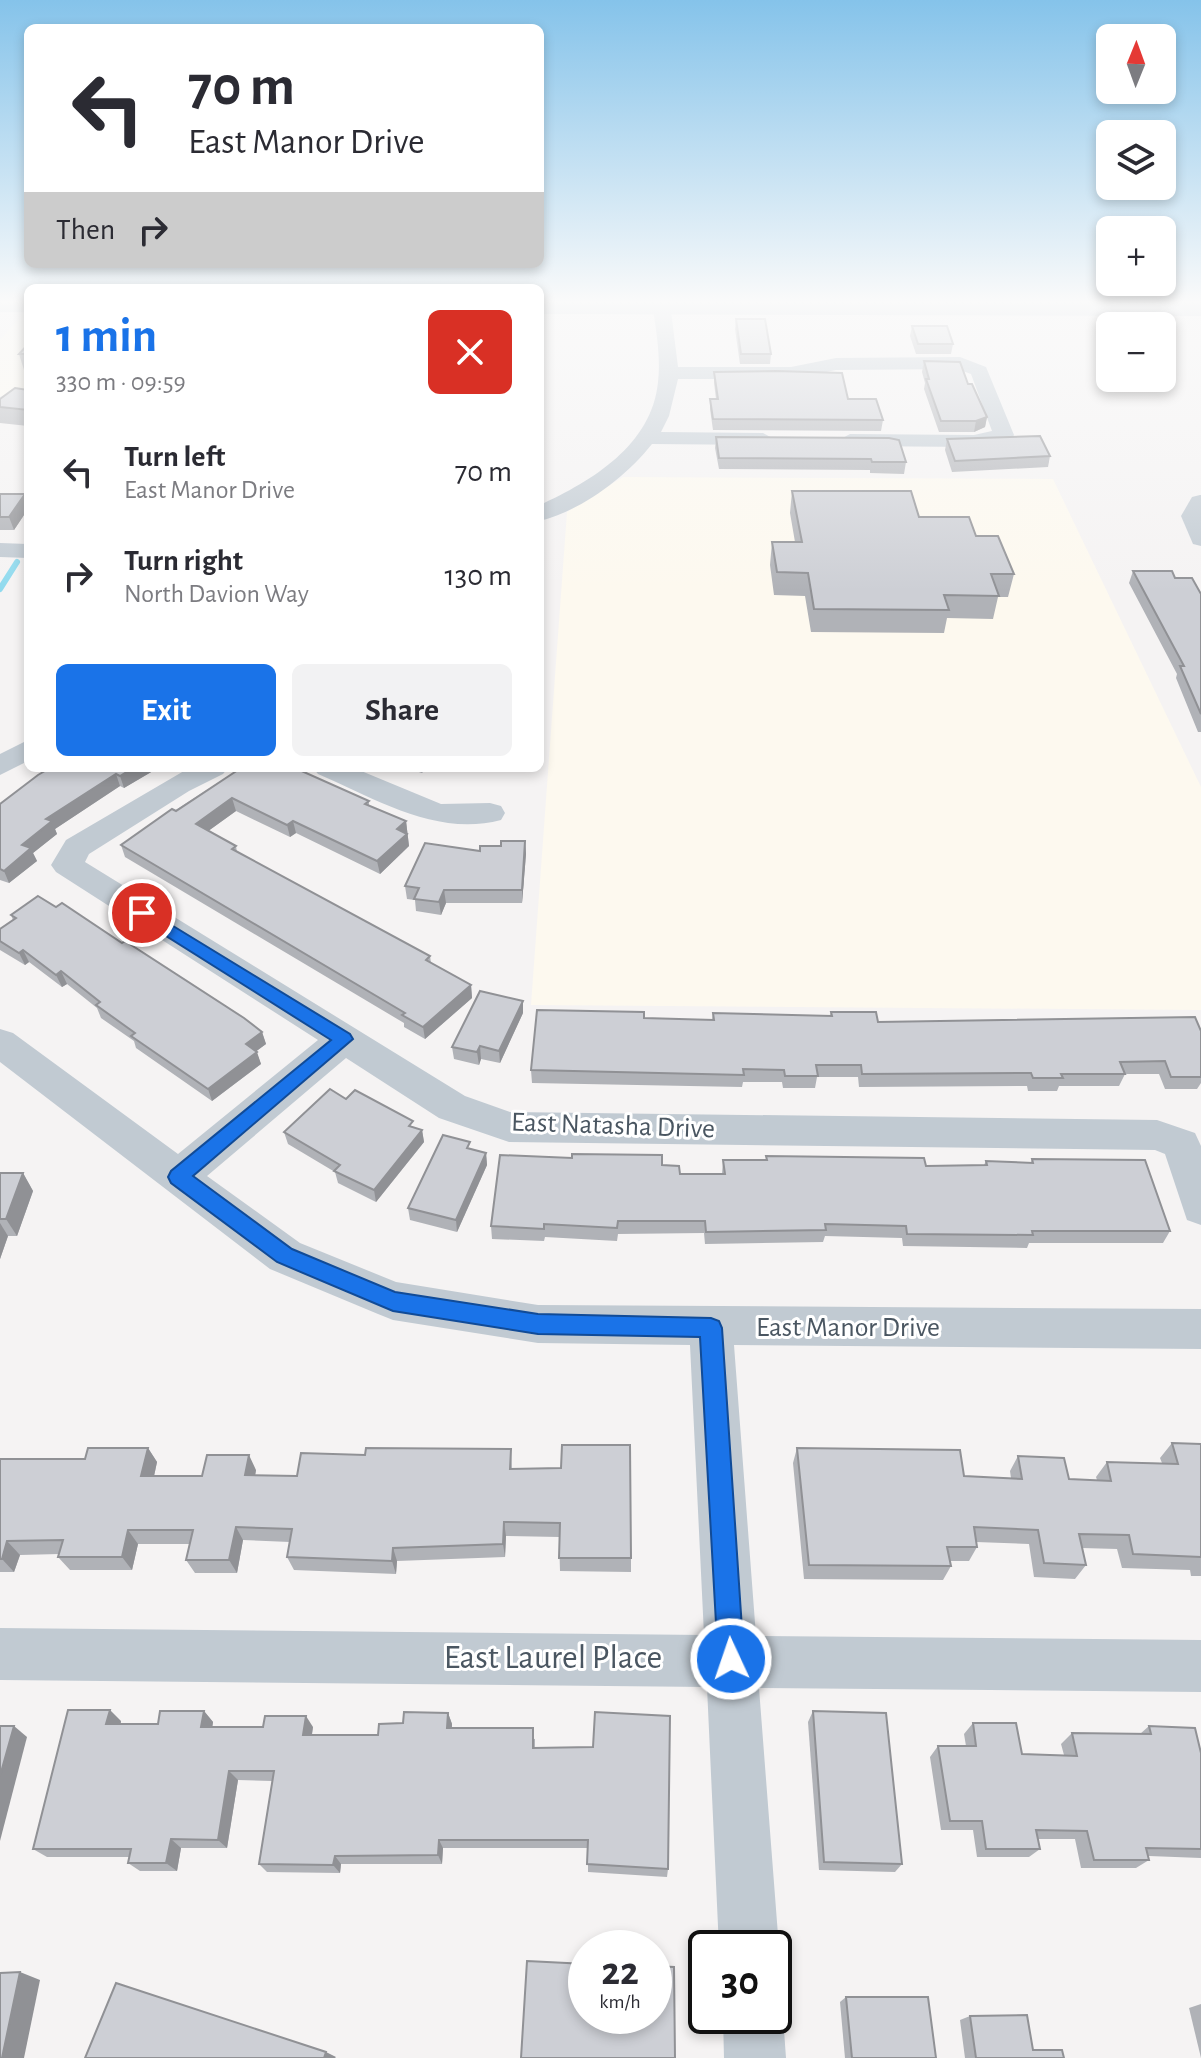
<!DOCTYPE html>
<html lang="en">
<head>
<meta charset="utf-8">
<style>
	:root { --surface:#fff; --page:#f2f2f3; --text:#2b2b33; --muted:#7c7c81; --accent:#1a73e8 }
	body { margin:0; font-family:"Alegreya Sans",sans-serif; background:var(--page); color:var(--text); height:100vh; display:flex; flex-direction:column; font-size:30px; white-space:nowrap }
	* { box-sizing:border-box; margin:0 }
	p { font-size:26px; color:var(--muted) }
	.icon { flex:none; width:44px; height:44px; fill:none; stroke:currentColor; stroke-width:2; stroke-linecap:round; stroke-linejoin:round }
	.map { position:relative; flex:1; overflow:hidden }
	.drawer { position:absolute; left:24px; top:284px; width:520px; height:488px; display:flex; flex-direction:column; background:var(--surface); border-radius:12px; box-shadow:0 4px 12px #0003 }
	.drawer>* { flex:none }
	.top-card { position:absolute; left:24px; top:24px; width:520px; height:244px; border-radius:12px; box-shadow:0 4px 12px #0003; background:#fff; color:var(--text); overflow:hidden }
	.needle { width:52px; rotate:1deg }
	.controls { position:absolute; left:1096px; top:24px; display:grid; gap:16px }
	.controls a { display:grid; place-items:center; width:80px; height:80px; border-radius:12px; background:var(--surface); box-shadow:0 4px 12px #0003; font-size:40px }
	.speed { position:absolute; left:568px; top:1930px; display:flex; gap:16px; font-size:40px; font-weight:700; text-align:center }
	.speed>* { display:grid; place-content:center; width:104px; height:104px; border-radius:50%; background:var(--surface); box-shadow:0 4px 12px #0003; line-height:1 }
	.speed small { font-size:20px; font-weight:400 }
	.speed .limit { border:4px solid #111; border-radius:12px; background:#fff; color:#111 }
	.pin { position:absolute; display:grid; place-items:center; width:68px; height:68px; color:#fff; margin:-34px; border:4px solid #fff; border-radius:50%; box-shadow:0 2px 8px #0007 }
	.me { position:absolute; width:88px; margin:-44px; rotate:357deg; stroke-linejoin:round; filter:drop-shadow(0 0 6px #0008) }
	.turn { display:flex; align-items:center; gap:28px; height:168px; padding:0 32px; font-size:36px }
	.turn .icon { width:104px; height:104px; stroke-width:2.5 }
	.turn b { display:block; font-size:56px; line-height:68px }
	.then { display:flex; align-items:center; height:76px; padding:0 32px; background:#0003; gap:16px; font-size:30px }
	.round { display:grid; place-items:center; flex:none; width:84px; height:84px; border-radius:12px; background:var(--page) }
	.overview { display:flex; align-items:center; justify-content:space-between; height:136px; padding:0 32px }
	h1 { font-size:48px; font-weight:700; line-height:60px; color:var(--accent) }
	.primary-button { display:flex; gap:16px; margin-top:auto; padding:16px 32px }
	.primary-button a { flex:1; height:92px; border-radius:12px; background:var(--accent); color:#fff; font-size:32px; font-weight:700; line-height:92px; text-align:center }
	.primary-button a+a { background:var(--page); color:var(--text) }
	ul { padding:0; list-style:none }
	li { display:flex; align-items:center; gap:24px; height:104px; padding:0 32px }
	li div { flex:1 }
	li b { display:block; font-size:30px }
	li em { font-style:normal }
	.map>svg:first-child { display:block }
</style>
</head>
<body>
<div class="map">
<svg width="1201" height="2058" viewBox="0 0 1201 2058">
	<rect width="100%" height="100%" fill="#f5f3f3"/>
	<g fill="#fdf9ef">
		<polygon points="28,308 28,396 0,396 0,340"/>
		<polygon points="623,477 1053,479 1201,787 1201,1010 531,1005 567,512"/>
	</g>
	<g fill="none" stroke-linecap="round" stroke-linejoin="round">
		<polyline stroke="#90daee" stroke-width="6" points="0,589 17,562"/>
		<g fill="#c1cad2" fill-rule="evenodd">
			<path d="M652,303H670L678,367H791L836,358L960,357L986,367L1014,435L1011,439L974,447L850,446L839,440L850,434L974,435L992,431L971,374L957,369L836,370L791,379H678L669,416L661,432L763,433L774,439L763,445L652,444C625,478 582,510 540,521V505C592,481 652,445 658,382C661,357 656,329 652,303Z"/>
			<polygon points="1200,495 1201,495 1201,546 1193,544 1181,516 1192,497"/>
			<polygon points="0,543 28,544 28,558 0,557"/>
			<polygon points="28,740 28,761 0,775 0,754"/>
			<polygon points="189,768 228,768 223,774 189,791 89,854 85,862 465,1096 510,1112 1157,1120 1195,1133 1201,1146 1201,1225 1187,1220 1165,1154 1155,1150 509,1142 439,1118 346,1058 207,1176 300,1243 396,1282 538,1305 1201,1309 1201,1349 734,1345 756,1636 1201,1640 1201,1692 759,1688 779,1948 774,1959 774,1948 719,1948 707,1687 0,1680 0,1628 704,1635 690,1345 538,1343 393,1320 378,1314 270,1269 0,1062 0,1029 13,1033 178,1154 318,1040 56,872 51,865 66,840"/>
			<path d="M313,768H354L441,804L490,803L501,806L505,813L501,820C436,837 376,799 318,774Z"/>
			<polygon points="774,1994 783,2016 786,2058 724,2058 723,2016 774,2016"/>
		</g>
		<g fill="#b3c2d1" fill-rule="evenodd">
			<rect x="0" y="303" width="28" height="9"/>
			<polygon points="540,303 1201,303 1201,316 540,314"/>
		</g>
	</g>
	<g fill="#b0b2b7">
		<polygon points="736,319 771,354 770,364 740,364 735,329"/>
		<polygon points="912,326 953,344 951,354 916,354 910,336"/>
		<polygon points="28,344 28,370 24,370 19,354"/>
		<polygon points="924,361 968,384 987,417 985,427 974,432 939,432 924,389 925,383 922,372"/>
		<polygon points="714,372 848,399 883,420 881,431 713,430 710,409 710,399 716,399 714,383"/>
		<polygon points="28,390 28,426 0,423 0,399"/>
		<polygon points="716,437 906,462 904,474 870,473 870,470 719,469 715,448"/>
		<polygon points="947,439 1050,456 1048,467 952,472 945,450"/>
		<polygon points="792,491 919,517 976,536 1014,574 1008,597 998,597 993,619 947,618 944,633 811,632 805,596 774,595 770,565 772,542 795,542 790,513"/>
		<polygon points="0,494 25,494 28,503 28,509 14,530 0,530"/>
		<polygon points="1133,571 1175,578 1201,594 1201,732 1198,732 1176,678 1177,674 1129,583"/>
		<polygon points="158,768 124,788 120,786 55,829 57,834 33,853 37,861 9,883 0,880 0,804 38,775"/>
		<polygon points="241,768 369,801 369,806 406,821 409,846 380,874 296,833 290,837 236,811 208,831 236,846 237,852 430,956 431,963 471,985 472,998 425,1039 404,1027 404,1023 125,857 121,845"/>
		<polygon points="406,768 427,768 422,773"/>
		<rect x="509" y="768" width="23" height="2"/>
		<polygon points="525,841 526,854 522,903 446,903 441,915 416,911 415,900 407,899 405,886 480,851"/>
		<polygon points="11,915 122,943 262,1032 266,1044 256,1051 261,1064 212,1101 136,1048 134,1041 101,1018 97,1008 67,984 62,987 29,962 25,965 0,950 0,929 13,920"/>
		<polygon points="831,1012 878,1022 1201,1031 1201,1083 1197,1089 1165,1089 1159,1074 1125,1074 1119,1086 1059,1086 1057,1091 1028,1091 1027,1086 859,1087 858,1077 817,1077 815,1088 783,1088 782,1082 743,1082 742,1087 532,1083 531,1070 644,1018 712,1020 713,1013 830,1016"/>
		<polygon points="523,1013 500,1063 481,1059 479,1065 454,1059 452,1047"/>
		<polygon points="346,1099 414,1128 422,1130 424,1142 376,1202 338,1183 335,1172 288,1144 284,1132"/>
		<polygon points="471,1149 486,1153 487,1165 457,1232 410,1220 408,1208"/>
		<polygon points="766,1156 926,1166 984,1165 986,1161 1031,1163 1032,1159 1170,1231 1163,1243 1029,1243 1027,1248 903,1246 902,1238 825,1236 823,1242 705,1244 704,1233 618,1234 617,1241 545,1237 544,1241 492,1239 491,1226 662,1165 680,1174 722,1174 723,1160 766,1160"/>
		<polygon points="0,1173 23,1173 33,1191 17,1236 8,1236 0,1259"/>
		<polygon points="1172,1443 1201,1444 1201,1576 1191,1576 1190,1570 1122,1568 1117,1549 1082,1548 1086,1565 1075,1579 1034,1577 1029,1544 976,1542 977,1547 969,1561 950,1561 951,1566 943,1580 804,1579 793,1463 797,1448 964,1476 1011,1478 1010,1471 1018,1456 1069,1479 1097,1480 1096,1477 1107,1462 1162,1463 1160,1458"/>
		<polygon points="148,1448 157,1462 154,1476 202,1476 256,1470 255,1475 297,1476 365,1455 511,1449 512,1469 631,1558 631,1572 560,1571 559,1537 506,1536 505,1557 397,1561 396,1574 294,1570 287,1557 290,1542 243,1540 237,1573 195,1573 186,1560 190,1544 138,1544 132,1570 70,1570 58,1557 59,1554 20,1555 14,1572 0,1572 0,1459 85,1459"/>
		<polygon points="204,1711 213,1722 212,1727 313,1727 312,1735 378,1735 403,1723 448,1713 452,1724 452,1728 535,1739 535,1748 668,1869 667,1877 588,1872 588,1848 443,1848 442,1864 341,1864 340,1873 267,1872 259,1864 272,1781 238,1780 227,1848 181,1848 177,1871 140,1871 128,1863 130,1857 47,1857 33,1849 121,1721 121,1724 158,1724"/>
		<polygon points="813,1711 902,1864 895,1872 819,1870 808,1722"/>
		<polygon points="973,1723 1022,1754 1064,1755 1061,1744 1072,1733 1140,1734 1149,1726 1201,1753 1201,1858 1149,1856 1149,1860 1136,1868 1081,1868 1075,1839 1038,1839 1040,1849 1029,1857 977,1857 973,1830 941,1830 930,1757 938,1746 966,1746 964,1734"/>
		<polygon points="846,1997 936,2058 845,2058 840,2002"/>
		<polygon points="1201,2004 1201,2058 1189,2008"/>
		<polygon points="970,2016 1033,2050 1064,2058 965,2058 960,2020"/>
	</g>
	<g fill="#909195">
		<polygon points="987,417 985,427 974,432 976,421"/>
		<polygon points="25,494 28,503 28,509 14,530 9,517"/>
		<polygon points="133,768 158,768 124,788 120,776"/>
		<polygon points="116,774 120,786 55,829 57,834 33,853 37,861 9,883 4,871 22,845 46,819"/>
		<polygon points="232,798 236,811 200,837 196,824"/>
		<polygon points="293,821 296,833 290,837 287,825"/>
		<polygon points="406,821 409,846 380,874 377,861 397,829"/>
		<polygon points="525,841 526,854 522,903 522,890"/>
		<polygon points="444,890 446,903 441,915 439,902"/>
		<polygon points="23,950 29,962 25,965 19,953"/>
		<polygon points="61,971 67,984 62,987 56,975"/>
		<polygon points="471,985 472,998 425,1039 423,1027"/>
		<polygon points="523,1001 523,1013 500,1063 499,1051"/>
		<polygon points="262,1032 266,1044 250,1056 246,1044"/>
		<polygon points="480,1046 481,1059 479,1065 477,1052"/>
		<polygon points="257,1052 261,1064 212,1101 208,1089"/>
		<polygon points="422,1130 424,1142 376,1202 374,1190"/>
		<polygon points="486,1153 487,1165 457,1232 456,1220"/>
		<polygon points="23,1173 33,1191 17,1236 6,1219"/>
		<polygon points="0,1223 8,1236 0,1259"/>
		<polygon points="148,1448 157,1462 151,1490 141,1476"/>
		<polygon points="249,1455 256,1470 253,1489 245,1475"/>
		<polygon points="504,1522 506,1536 505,1557 503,1544"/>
		<polygon points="236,1527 243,1540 237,1573 229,1560"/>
		<polygon points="128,1530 138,1544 132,1570 122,1557"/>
		<polygon points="7,1541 20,1555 14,1572 2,1559"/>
		<polygon points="393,1548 397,1561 396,1574 392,1561"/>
		<polygon points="110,1710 121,1721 118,1735 106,1724"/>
		<polygon points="204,1711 213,1722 211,1737 201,1727"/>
		<polygon points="448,1713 452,1724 451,1738 447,1728"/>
		<polygon points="306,1716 313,1727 310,1745 303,1735"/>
		<polygon points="14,1726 27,1737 0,1841 0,1776"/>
		<polygon points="229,1771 238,1780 227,1848 218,1840"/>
		<polygon points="171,1839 181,1848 177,1871 166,1863"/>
		<polygon points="439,1840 443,1848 442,1864 438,1855"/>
		<polygon points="335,1856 341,1864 340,1873 333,1865"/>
		<polygon points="20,1972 40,1980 24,2058 2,2058"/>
		<polygon points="326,2052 336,2057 335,2058 324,2058"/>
	</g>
	<g fill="#cdcfd5" stroke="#909195" stroke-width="2">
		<polygon points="736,319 765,319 771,354 741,354"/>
		<polygon points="912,326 947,326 953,344 918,344"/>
		<polygon points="28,344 28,354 19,354"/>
		<polygon points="924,361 960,362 968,384 972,384 987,417 976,421 941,421 926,379 929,379"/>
		<polygon points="776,371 842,373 848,399 876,399 883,420 713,419 710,399 718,399 714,372"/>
		<polygon points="15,388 28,390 28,410 0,407 0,399"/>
		<polygon points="1040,436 1050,456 955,461 947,439"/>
		<polygon points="716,437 889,438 899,440 906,462 872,462 871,459 719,458"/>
		<polygon points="792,491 911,491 919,517 969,517 976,536 998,536 1014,574 991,574 999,596 944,595 949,610 814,609 808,573 777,572 772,542 802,542"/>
		<polygon points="0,494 25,494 9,517 0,517"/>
		<polygon points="1133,571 1172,571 1175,578 1192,578 1201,594 1201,714 1180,666 1184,666"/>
		<polygon points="50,768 133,768 120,776 116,774 46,819 52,821 22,845 31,848 4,871 0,869 0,804 38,775"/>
		<polygon points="241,768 295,768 369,801 365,804 406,821 397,829 407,834 377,861 293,821 287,825 232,798 196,824 236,846 232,849 430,956 426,960 471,985 423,1027 402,1015 405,1013 121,845 172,809 176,811"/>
		<polygon points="501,841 525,841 522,890 444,890 439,902 414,899 419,888 405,886 425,843 480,851 480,846 501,846"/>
		<polygon points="38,896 56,907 62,903 122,943 125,941 244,1018 262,1032 246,1044 257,1052 208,1089 131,1036 135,1033 96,1005 100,1002 61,971 56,975 23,950 19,953 0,941 0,929 16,918 11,915"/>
		<polygon points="480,991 523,1001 499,1051 480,1046 477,1052 452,1047"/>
		<polygon points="537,1010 644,1012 644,1018 714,1020 713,1013 832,1016 831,1012 876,1012 878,1022 1195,1017 1201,1031 1201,1077 1171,1077 1165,1061 1120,1062 1125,1074 1061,1074 1063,1078 1033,1078 1031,1073 862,1074 861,1065 816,1065 818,1076 785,1076 784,1070 743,1069 744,1075 531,1070"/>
		<polygon points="330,1089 346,1099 355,1090 413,1121 409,1126 422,1130 374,1190 334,1171 340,1165 284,1132"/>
		<polygon points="443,1135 470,1142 467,1148 486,1153 456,1220 408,1208"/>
		<polygon points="572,1154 662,1155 662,1165 679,1166 680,1174 725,1174 723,1160 767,1160 766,1156 924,1158 926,1166 987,1165 986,1161 1033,1163 1032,1159 1145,1160 1170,1231 1032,1231 1033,1235 907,1234 906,1226 825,1224 826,1230 706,1232 705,1221 618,1221 617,1228 544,1224 544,1229 491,1226 500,1155 572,1158"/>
		<polygon points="0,1173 23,1173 6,1219 0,1219"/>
		<polygon points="1172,1443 1201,1444 1201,1557 1133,1554 1129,1535 1079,1534 1086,1565 1044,1563 1038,1530 974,1527 977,1547 947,1547 951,1566 809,1565 797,1448 960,1450 964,1476 1022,1479 1018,1456 1064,1458 1069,1479 1111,1481 1107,1462 1178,1464"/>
		<polygon points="562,1445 630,1445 631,1558 559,1558 560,1523 504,1522 503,1544 393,1548 392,1561 287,1557 292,1529 236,1527 229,1560 186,1560 193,1530 128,1530 122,1557 58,1557 63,1540 7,1541 2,1559 0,1559 0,1459 85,1459 88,1448 148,1448 141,1476 202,1476 207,1455 249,1455 245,1475 297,1476 301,1453 365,1455 366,1448 511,1449 510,1469 561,1468"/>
		<polygon points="68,1710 110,1710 106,1724 158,1724 160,1711 204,1711 201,1727 263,1727 265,1716 306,1716 303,1735 378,1735 379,1724 403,1723 404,1712 448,1713 447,1728 533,1728 533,1748 593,1747 595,1712 670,1716 668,1869 587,1864 588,1840 439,1840 438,1855 335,1856 333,1865 259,1864 274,1771 229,1771 218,1840 171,1839 166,1863 128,1863 131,1849 33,1849"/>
		<polygon points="813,1711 886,1713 902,1864 824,1862"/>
		<polygon points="973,1723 1016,1723 1022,1754 1077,1756 1072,1733 1151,1734 1149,1726 1195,1728 1201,1753 1201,1849 1146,1848 1149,1860 1094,1860 1087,1831 1036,1830 1040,1849 986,1849 982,1821 950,1821 938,1746 976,1746"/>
		<polygon points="0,1726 14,1726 0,1776"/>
		<polygon points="527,1961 586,1964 586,2016 654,2016 654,1966 674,1967 675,2058 521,2058"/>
		<polygon points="20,1972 2,2058 0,2058 0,1973"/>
		<polygon points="116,1983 326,2052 324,2058 85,2058"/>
		<polygon points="846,1997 928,1997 936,2058 852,2058"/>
		<polygon points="1027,2015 1033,2050 1062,2050 1064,2058 976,2058 970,2016"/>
	</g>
	<linearGradient id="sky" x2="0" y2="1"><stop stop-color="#85c3ea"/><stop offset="0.51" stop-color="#fafafa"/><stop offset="1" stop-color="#fafafa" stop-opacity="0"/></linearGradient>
	<rect width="1201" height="591" fill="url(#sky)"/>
	<polygon fill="#1a73e8" stroke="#114b97" stroke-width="2" points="142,907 350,1034 353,1039 193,1176 292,1249 395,1292 538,1314 711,1318 719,1321 722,1328 744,1659 740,1668 731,1672 722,1668 718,1659 700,1337 538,1334 393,1311 277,1262 171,1183 168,1177 171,1171 331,1040 136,917 134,913 136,909"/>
	<g text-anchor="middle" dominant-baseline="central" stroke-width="6" stroke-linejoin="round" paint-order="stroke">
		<g font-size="28" fill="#4a5661" stroke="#fff">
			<text transform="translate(613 1126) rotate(2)">East Natasha Drive</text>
			<text x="848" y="1328">East Manor Drive</text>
		</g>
		<g font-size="34" fill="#4a5661" stroke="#fff">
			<text x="553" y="1658">East Laurel Place</text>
		</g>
	</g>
</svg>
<div class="controls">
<a><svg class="needle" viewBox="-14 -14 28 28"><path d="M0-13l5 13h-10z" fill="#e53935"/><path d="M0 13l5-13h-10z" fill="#7c7c81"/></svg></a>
<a><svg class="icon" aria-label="layers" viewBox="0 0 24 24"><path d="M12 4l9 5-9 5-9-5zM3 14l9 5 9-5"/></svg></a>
<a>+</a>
<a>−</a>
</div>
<div class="speed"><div>22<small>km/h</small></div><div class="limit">30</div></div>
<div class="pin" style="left:142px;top:913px;background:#d93025"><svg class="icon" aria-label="arrive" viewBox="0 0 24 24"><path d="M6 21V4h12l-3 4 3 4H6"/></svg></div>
<svg class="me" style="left:731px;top:1659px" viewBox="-20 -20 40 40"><circle r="17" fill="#1a73e8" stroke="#fff" stroke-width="3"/><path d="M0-11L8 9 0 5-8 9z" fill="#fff"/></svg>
<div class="top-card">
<div class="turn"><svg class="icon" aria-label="left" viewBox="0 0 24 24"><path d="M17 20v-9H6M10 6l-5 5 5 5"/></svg><div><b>70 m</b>East Manor Drive</div></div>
<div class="then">Then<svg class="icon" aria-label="right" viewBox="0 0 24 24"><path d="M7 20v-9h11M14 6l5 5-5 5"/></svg></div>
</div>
<section class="drawer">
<div class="overview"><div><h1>1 min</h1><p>330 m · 09:59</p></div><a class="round" style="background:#d93025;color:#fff"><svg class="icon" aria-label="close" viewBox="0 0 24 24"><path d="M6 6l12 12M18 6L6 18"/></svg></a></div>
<ul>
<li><svg class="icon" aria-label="left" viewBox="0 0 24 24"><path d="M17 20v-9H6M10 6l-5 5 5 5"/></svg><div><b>Turn left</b><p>East Manor Drive</p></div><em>70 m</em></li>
<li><svg class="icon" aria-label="right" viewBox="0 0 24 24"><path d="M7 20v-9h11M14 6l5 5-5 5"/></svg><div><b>Turn right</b><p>North Davion Way</p></div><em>130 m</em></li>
</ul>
<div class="primary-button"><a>Exit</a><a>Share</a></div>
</section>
</div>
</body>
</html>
